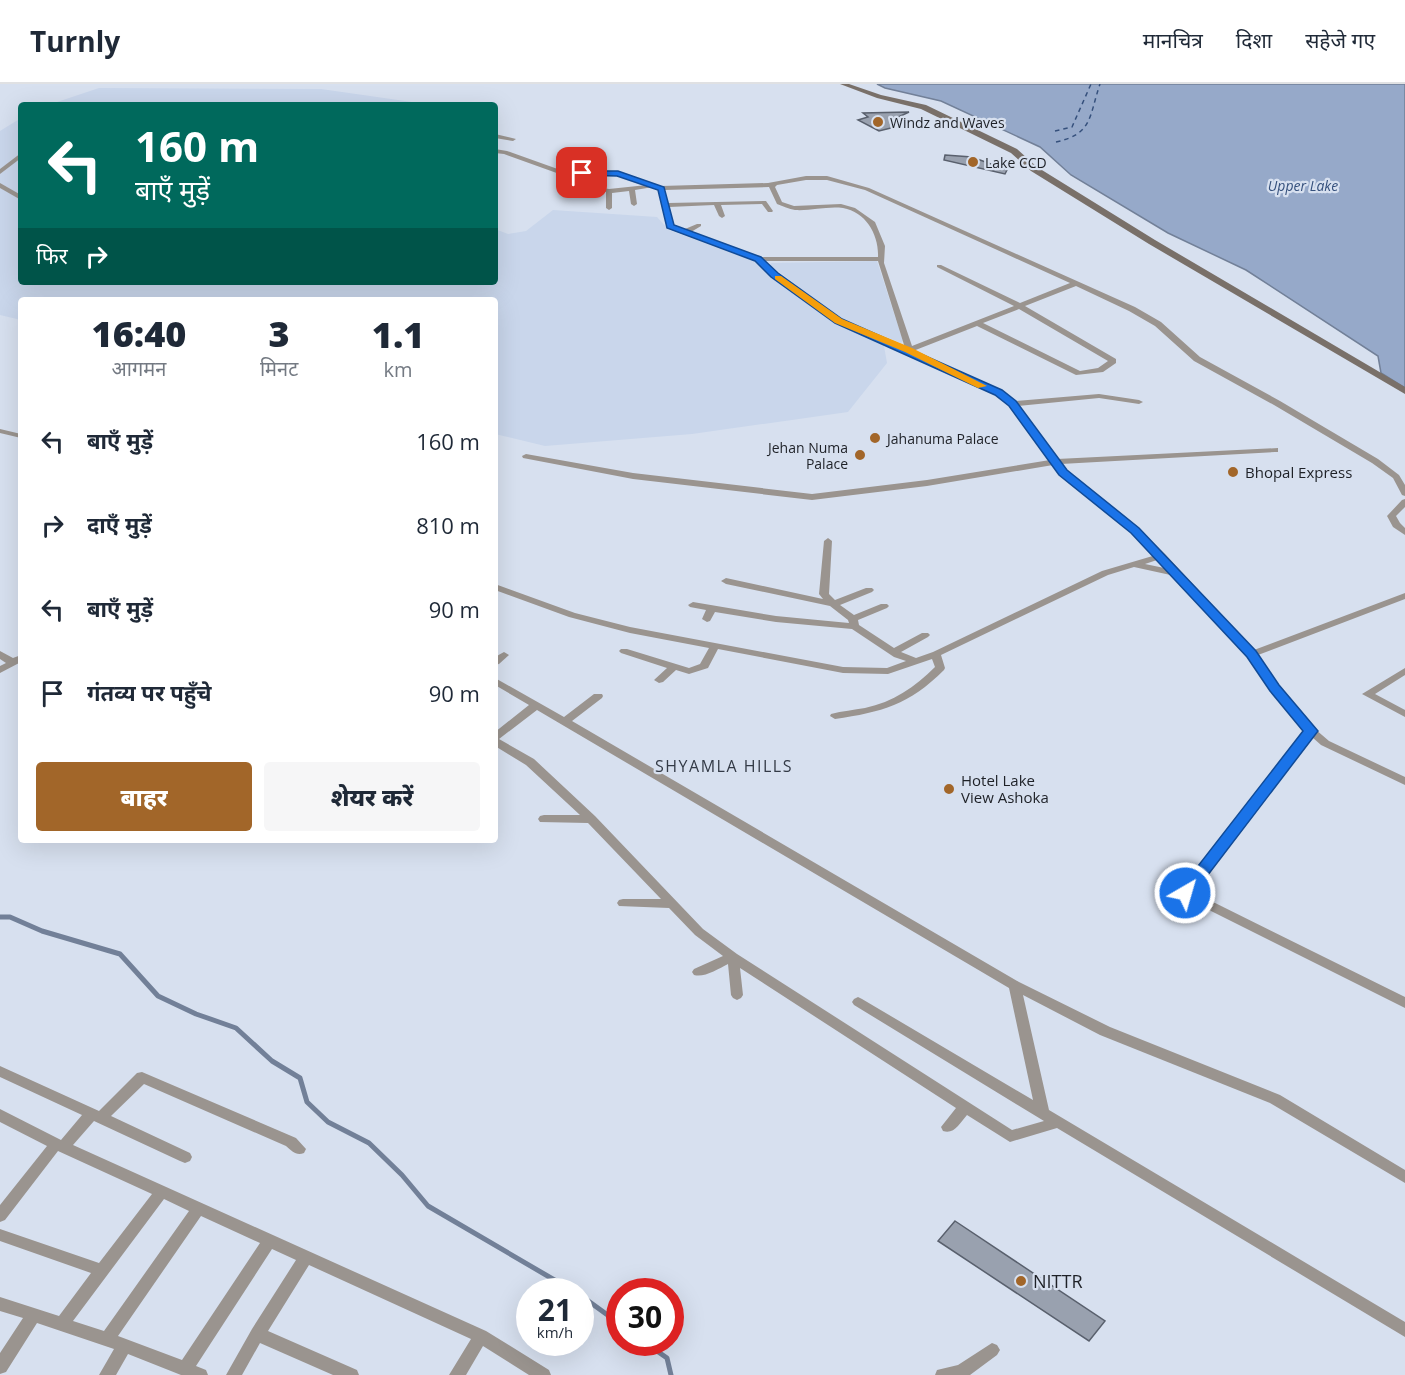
<!DOCTYPE html>
<html lang="hi">
<head>
<meta charset="utf-8">
<style>
	:root { --surface:#fff; --page:#f6f6f7; --text:#1f2937; --muted:#747a83; --line:#e0e1e3; --accent:#a26629 }
	body { margin:0; font-family:"Open Sans","Noto Sans Devanagari",sans-serif; background:var(--page); color:var(--text); height:100vh; display:flex; flex-direction:column; font-size:22px; white-space:nowrap }
	* { box-sizing:border-box; margin:0 }
	p { font-size:20px; color:var(--muted) }
	.icon { flex:none; width:33px; height:33px; fill:none; stroke:currentColor; stroke-width:2; stroke-linecap:round; stroke-linejoin:round }
	.map { position:relative; flex:1; overflow:hidden }
	.sheet { position:absolute; left:18px; top:213px; width:480px; height:546px; display:flex; flex-direction:column; background:var(--surface); border-radius:6px; box-shadow:0 6px 24px #0002 }
	.sheet>* { flex:none }
	.banner { position:absolute; left:18px; top:18px; width:480px; height:183px; border-radius:6px; box-shadow:0 6px 24px #0002; background:#00695c; color:#fff; overflow:hidden }
	.speed { position:absolute; left:516px; top:1194px; display:flex; gap:12px; font-size:30px; font-weight:700; text-align:center }
	.speed>* { display:grid; place-content:center; width:78px; height:78px; border-radius:50%; background:var(--surface); box-shadow:0 6px 24px #0002; line-height:1 }
	.speed small { font-size:15px; font-weight:400 }
	.speed .limit { border:9px solid #d22; background:#fff; color:#111 }
	.pin { position:absolute; display:grid; place-items:center; width:51px; height:51px; color:#fff; margin:-26px; border-radius:12px; box-shadow:0 3px 9px #0006 }
	.me { position:absolute; width:66px; margin:-33px; rotate:38deg; stroke-linejoin:round; filter:drop-shadow(0 0 4px #0008) }
	.turn { display:flex; align-items:center; gap:21px; height:126px; padding:0 18px; font-size:27px }
	.turn .icon { width:78px; height:78px; stroke-width:2.5 }
	.turn b { display:block; font-size:42px; line-height:51px }
	.then { display:flex; align-items:center; height:57px; padding:0 18px; background:#0003; gap:12px; font-size:22px }
	.eta { display:flex; justify-content:space-evenly; align-items:center; height:102px; text-align:center }
	.eta b { font-size:36px; font-weight:800; line-height:42px }
	.action { display:flex; gap:12px; margin-top:auto; padding:12px 18px }
	.action a { flex:1; height:69px; border-radius:6px; background:var(--accent); color:#fff; font-size:24px; font-weight:800; line-height:69px; text-align:center }
	.action a+a { background:var(--page); color:var(--text) }
	ul { padding:0; list-style:none }
	li { display:flex; align-items:center; gap:18px; height:84px; padding:0 18px }
	li div { flex:1 }
	li b { display:block; font-size:22px }
	li em { font-style:normal }
	header { display:flex; align-items:center; gap:36px; box-sizing:border-box; height:84px; padding:0 30px; background:var(--surface); border-bottom:2px solid var(--line) }
	header strong { font-size:28px }
	nav { display:flex; gap:33px; margin-inline-start:auto; font-size:21px }
	.map>svg:first-child { display:block }
</style>
</head>
<body>
<header>
<strong>Turnly</strong>
<nav><a>मानचित्र</a><a>दिशा</a><a>सहेजे गए</a></nav>
</header>
<div class="map">
<svg width="1405" height="1291" viewBox="0 0 1405 1291">
	<rect width="100%" height="100%" fill="#d7e0ef"/>
	<g fill="#c9d6eb">
		<polygon points="99,4 321,5 433,21 48,21"/>
		<polygon points="21,34 21,198 495,198 495,145 508,150 526,147 553,126 657,133 669,146 753,177 839,241 884,262 887,279 848,328 692,350 545,362 495,350 495,216 21,216 21,236 0,231 0,47"/>
		<polygon points="877,177 903,257 901,259 840,234 770,181 771,179"/>
	</g>
	<polygon fill="#96a9c9" stroke="#728098" stroke-width="1.5" points="877,0 1405,0 1405,304 1381,289 1378,272 1246,186 1168,149 1071,91 1040,63 941,17 885,4"/>
	<g fill="none" stroke-linecap="round" stroke-linejoin="round">
		<g stroke="#728098" stroke-width="5">
			<polyline points="0,833 10,833 42,847 120,870 158,912 196,930 236,944 272,977 300,994 307,1018 328,1038 369,1059 402,1091 428,1122 575,1208"/>
			<polyline points="580,1211 620,1240"/>
			<polyline points="644,1258 667,1274 671,1291"/>
		</g>
		<g stroke="#35507c" stroke-width="1.5" stroke-dasharray="4.5 4" stroke-linecap="butt">
			<polyline points="1055,47 1072,43 1091,0"/>
			<path d="M1056,58C1093,50 1089,32 1100,0"/>
		</g>
	</g>
	<g fill="#99a1af" stroke="#59606d" stroke-width="1.5">
		<polygon points="909,28 892,36 897,39 891,41 895,43 879,47 858,36 868,33 863,29"/>
		<polygon points="945,71 972,73 1007,86 1005,90 944,76"/>
		<polygon points="955,1137 1105,1237 1089,1257 938,1157"/>
	</g>
	<g fill="none" stroke-linecap="round" stroke-linejoin="round">
		<g fill="#9a948f" fill-rule="evenodd">
			<polygon points="495,50 516,55 513,57 495,54"/>
			<path d="M495,65L507,67L566,88H618L661,102L768,99L806,92H827L869,104L1135,223L1161,238L1200,273L1280,317L1378,375L1399,391L1405,401V412L1402,411L1393,394L1372,379L1274,321L1194,277L1155,242L1129,227L1076,202L1025,222L1116,275V279L1103,288L1076,291L977,242L913,267L1002,306L1015,317L1099,310L1139,316L1143,318L1139,320L1099,314L1018,322L1057,375L1278,364V368H1275L1061,380L1066,387L1138,444L1165,470L1254,566L1405,509V515L1258,571L1278,602L1315,645L1329,657L1405,693V701L1321,661L1312,653L1193,808L1405,913V924L1181,812L1179,809L1305,647L1270,606L1248,572L1175,492L1134,483L1108,491L941,571L945,584L944,586C909,621 882,628 835,635L830,632L831,630C842,627 854,626 865,624C893,618 915,603 935,583L932,575L888,590L843,589L718,565L708,584L689,590L676,586L663,598L659,599L654,596L667,584L621,569L619,567L621,565H627L689,584L700,580L709,564L630,549L569,533L495,506V500L575,529L630,543L843,583L887,584L906,577L894,573L852,545L776,538L715,528L710,537L707,538L702,535L706,526L690,523L688,521L693,518L776,532L849,539L848,536L830,522L726,500L721,497L726,494L823,515L819,510L824,457L828,454L832,457L829,510L835,516L866,504H872L874,506L872,508L840,521L854,531L881,520H887L889,522L887,524L858,536L859,541L894,564L922,549H928L930,551L928,553L901,568L916,574L933,568L1102,487L1156,471L1132,448L1060,391L1053,381L927,402L812,416L633,395L523,374L522,372L526,370L633,389L812,410L927,396L1050,376L1010,322L996,310L835,239L773,192L756,176L686,150H681L680,148L668,143L658,105L653,103L635,106L637,120L634,122L631,120L629,107L612,109V124L609,126L606,124V108L597,105V103L609,105L647,101L617,92H565L504,70L495,69ZM806,96H827L865,106L1070,199L1020,219L941,181H937V183L1014,222L912,262L884,179L885,162L875,138L855,124L841,120L794,122L782,118L775,103L777,101ZM769,103L777,120C783,122 789,125 795,126C811,127 827,122 843,124C866,128 879,151 878,173H759L691,148L701,142V140H697L685,145L673,141L669,123L714,121L719,132L722,134L725,132L721,121L762,120L768,128H772L773,127L766,117L668,119L664,106ZM764,177H878L905,264L841,235L777,190ZM1019,225L1108,277L1098,284L1080,287L983,239ZM1160,475L1169,485L1145,480Z"/>
			<polygon points="21,69 21,74 0,90 0,85"/>
			<polygon points="0,99 21,111 21,116 0,104"/>
			<polygon points="0,345 21,350 21,354 0,349"/>
			<polygon points="1405,415 1405,423 1396,432 1400,439 1405,444 1405,451 1393,443 1387,432 1402,416"/>
			<polygon points="0,567 13,574 21,571 21,578 0,589 0,582 6,579 0,575"/>
			<polygon points="504,568 509,571 499,580 495,581 495,573"/>
			<polygon points="1405,584 1405,591 1375,610 1405,626 1405,633 1362,610"/>
			<path d="M495,594L564,633L594,610H602L603,612L602,614L572,637L1019,898L1110,943L1280,1011L1405,1086V1099L1270,1019L1100,951L1023,911L1049,1026L1405,1238V1253L1057,1044L1010,1058L967,1031C960,1039 954,1051 943,1047L941,1043L956,1024L740,884L743,911L741,914L737,916L733,914L731,911L728,880C718,885 704,894 694,891L692,888L694,885L723,872L695,851L669,824L619,822L617,819L619,816L623,815H661L588,739L540,738L538,735L540,732L544,731H580L526,681L495,662V648L529,621L495,601ZM537,626L1009,904L1033,1016L862,915L858,913L854,915L852,918L854,921L1044,1037L1012,1046L737,870L703,845L595,732L534,675L499,655Z"/>
			<path d="M0,982L99,1027L137,989L142,988L296,1054L306,1065L304,1069C296,1072 292,1067 286,1062L144,1000L111,1032L190,1069L192,1073L190,1077L185,1079L180,1077L94,1037L73,1061L486,1247L549,1286L551,1291H529L483,1262L466,1291H449L471,1255L309,1181L268,1247L357,1286L359,1291H333L260,1259L242,1291H226L252,1245L296,1176L272,1165L196,1282L206,1286L208,1291H181L128,1270L116,1291H99L114,1265L37,1239L6,1288L0,1290V1269L23,1234L0,1227V1213L59,1232L91,1189L0,1157V1145L99,1179L152,1110L58,1067L5,1136L0,1138V1121L47,1062L0,1038V1025L61,1056L82,1031L0,993ZM164,1115L189,1127L104,1247L73,1237ZM201,1132L260,1159L182,1276L118,1252Z"/>
			<polygon points="992,1259 997,1261 1000,1266 997,1271 970,1291 935,1291 937,1286 958,1281"/>
		</g>
		<polygon fill="#797069" fill-rule="evenodd" points="840,0 849,0 881,11 926,21 1017,65 1037,83 1155,156 1405,303 1405,310 1149,160 1031,87 1011,69 921,25 877,14"/>
	</g>
	<polygon fill="#1a73e8" stroke="#114b97" stroke-width="1.5" points="582,87 618,87 664,103 674,141 761,173 778,189 842,235 1002,306 1016,317 1067,386 1139,444 1256,567 1279,601 1318,647 1191,813 1185,814 1177,809 1303,647 1270,607 1247,573 1131,449 1059,391 1009,322 995,311 835,239 771,193 755,177 667,144 658,106 617,92 580,91"/>
	<polygon fill="#f59e0b" points="775,192 781,192 842,235 912,264 987,302 978,304 905,268 835,239 775,195"/>
	<g fill="#a26629" stroke="#d7e0ef" stroke-width="2">
		<circle cx="878" cy="38" r="6"/>
		<circle cx="973" cy="78" r="6"/>
		<circle cx="875" cy="354" r="6"/>
		<circle cx="860" cy="371" r="6"/>
		<circle cx="1233" cy="388" r="6"/>
		<circle cx="949" cy="705" r="6"/>
		<circle cx="1021" cy="1197" r="6"/>
	</g>
	<g text-anchor="middle" dominant-baseline="central" stroke-width="4.5" stroke-linejoin="round" paint-order="stroke">
		<g font-size="14" fill="#1e2127" stroke="#d7e0ef" text-anchor="start">
			<text x="890" y="38">Windz and Waves</text>
			<text x="985" y="78">Lake CCD</text>
			<text x="887" y="354">Jahanuma Palace</text>
			<text x="848" y="363" text-anchor="end">Jehan Numa<tspan x="848" dy="16">Palace</tspan></text>
		</g>
		<g font-size="14" font-style="italic" fill="#35507c" stroke="#d7e0ef">
			<text x="1303" y="101">Upper Lake</text>
		</g>
		<g font-size="15" fill="#1e2127" stroke="#d7e0ef" text-anchor="start">
			<text x="1245" y="388">Bhopal Express</text>
			<text x="961" y="696">Hotel Lake<tspan x="961" dy="17">View Ashoka</tspan></text>
		</g>
		<g font-size="16" letter-spacing="1.5" fill="#333a46" stroke="#d7e0ef">
			<text x="724" y="682">SHYAMLA HILLS</text>
		</g>
		<g font-size="18" fill="#1e2127" stroke="#d7e0ef" text-anchor="start">
			<text x="1033" y="1197">NITTR</text>
		</g>
	</g>
</svg>
<div class="speed"><div>21<small>km/h</small></div><div class="limit">30</div></div>
<div class="pin" style="left:582px;top:89px;background:#d93025"><svg class="icon" aria-label="arrive" viewBox="0 0 24 24"><path d="M6 21V4h12l-3 4 3 4H6"/></svg></div>
<svg class="me" style="left:1185px;top:809px" viewBox="-20 -20 40 40"><circle r="17" fill="#1a73e8" stroke="#fff" stroke-width="3"/><path d="M0-11L8 9 0 5-8 9z" fill="#fff"/></svg>
<div class="banner">
<div class="turn"><svg class="icon" aria-label="left" viewBox="0 0 24 24"><path d="M17 20v-9H6M10 6l-5 5 5 5"/></svg><div><b>160 m</b>बाएँ मुड़ें</div></div>
<div class="then">फिर<svg class="icon" aria-label="right" viewBox="0 0 24 24"><path d="M7 20v-9h11M14 6l5 5-5 5"/></svg></div>
</div>
<section class="sheet">
<div class="eta">
<div><b>16:40</b><p>आगमन</p></div>
<div><b>3</b><p>मिनट</p></div>
<div><b>1.1</b><p>km</p></div>
</div>
<ul>
<li><svg class="icon" aria-label="left" viewBox="0 0 24 24"><path d="M17 20v-9H6M10 6l-5 5 5 5"/></svg><div><b>बाएँ मुड़ें</b></div><em>160 m</em></li>
<li><svg class="icon" aria-label="right" viewBox="0 0 24 24"><path d="M7 20v-9h11M14 6l5 5-5 5"/></svg><div><b>दाएँ मुड़ें</b></div><em>810 m</em></li>
<li><svg class="icon" aria-label="left" viewBox="0 0 24 24"><path d="M17 20v-9H6M10 6l-5 5 5 5"/></svg><div><b>बाएँ मुड़ें</b></div><em>90 m</em></li>
<li><svg class="icon" aria-label="arrive" viewBox="0 0 24 24"><path d="M6 21V4h12l-3 4 3 4H6"/></svg><div><b>गंतव्य पर पहुँचे</b></div><em>90 m</em></li>
</ul>
<div class="action"><a>बाहर</a><a>शेयर करें</a></div>
</section>
</div>
</body>
</html>
